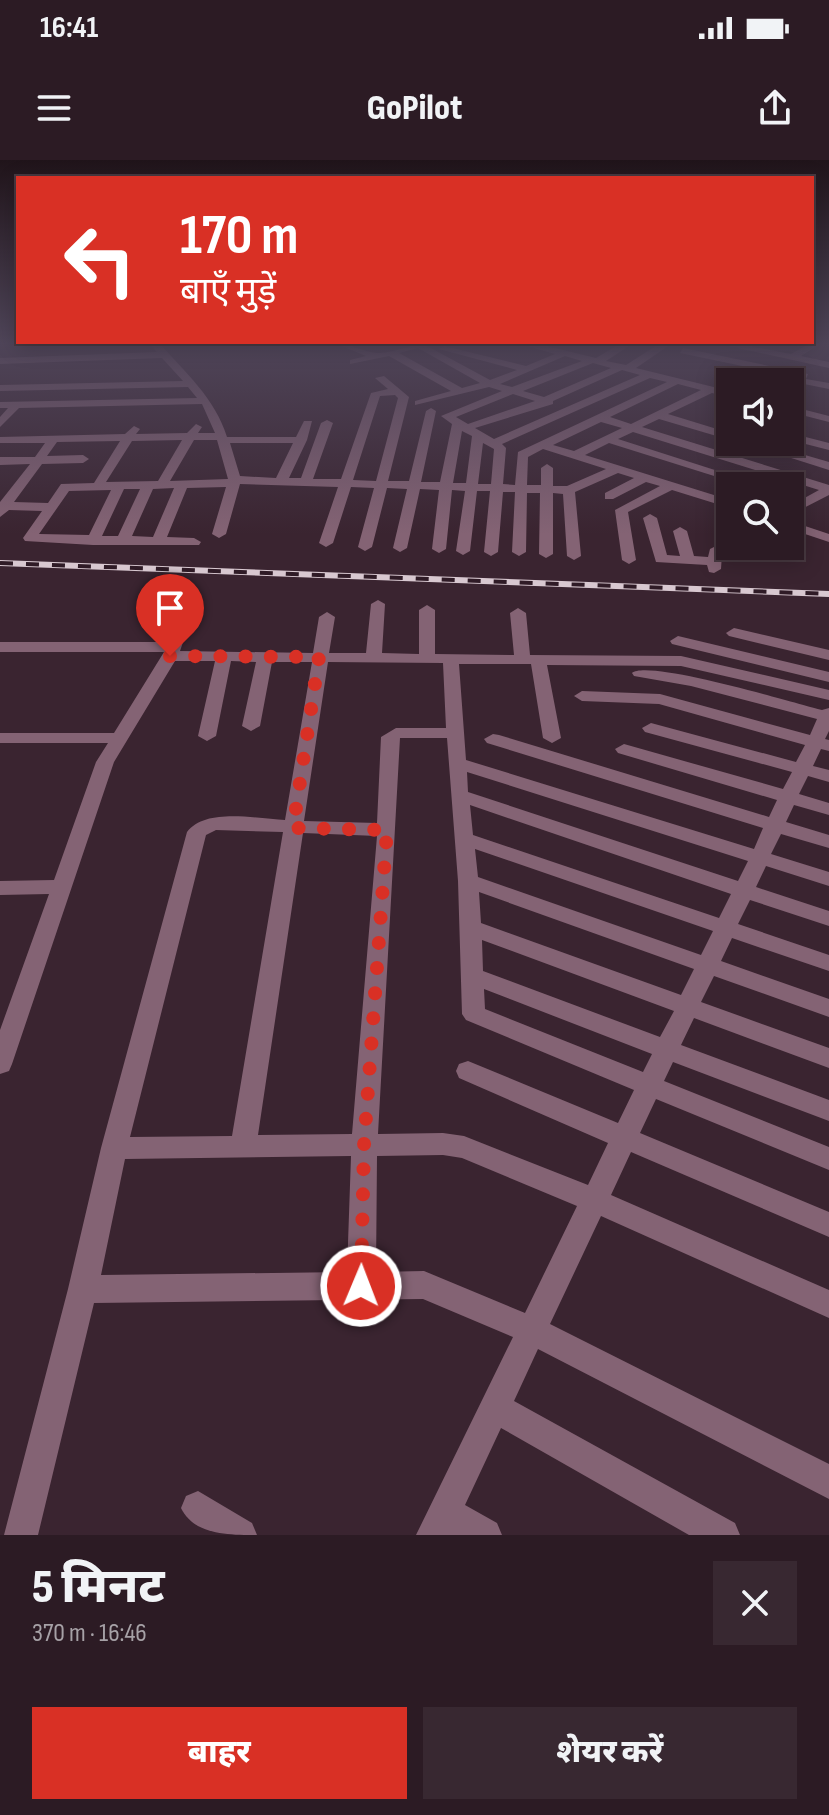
<!DOCTYPE html>
<html lang="hi">
<head>
<meta charset="utf-8">
<style>
	:root { --surface:#2c1b24; --page:#382831; --text:#f1f3f6; --muted:#a6a1a6; --line:#483941; --accent:#d93025 }
	body { margin:0; font-family:"Sofia Sans Condensed","Noto Sans Devanagari",sans-serif; background:var(--page); color:var(--text); height:100vh; display:flex; flex-direction:column; font-size:30px; white-space:nowrap }
	* { box-sizing:border-box; margin:0 }
	p { font-size:26px; color:var(--muted) }
	.icon { flex:none; width:44px; height:44px; fill:none; stroke:currentColor; stroke-width:2; stroke-linecap:round; stroke-linejoin:round }
	.map { position:relative; height:1375px; overflow:hidden }
	.side { display:flex; flex-direction:column; background:var(--surface); flex:1 }
	.side>* { flex:none }
	.guide { position:absolute; left:16px; top:16px; width:798px; height:168px; border-radius:0px; box-shadow:0 4px 20px #0003,0 0 0 2px var(--line); background:#d93025; color:#fff; overflow:hidden }
	.fabs { position:absolute; left:716px; top:208px; display:grid; gap:16px }
	.fabs a { display:grid; place-items:center; width:88px; height:88px; border-radius:0px; background:var(--surface); box-shadow:0 4px 20px #0003,0 0 0 2px var(--line); font-size:40px }
	.pin { position:absolute; display:grid; place-items:center; width:68px; height:68px; color:#fff; margin:-82px -34px; border-radius:50% 50% 50% 0; rotate:-45deg; box-shadow:0 0 8px #0007 }
	.pin .icon { rotate:45deg }
	.me { position:absolute; width:88px; margin:-44px; rotate:1deg; stroke-linejoin:round; filter:drop-shadow(0 0 6px #0008) }
	.turn { display:flex; align-items:center; gap:28px; height:168px; padding:0 32px; font-size:36px }
	.turn .icon { width:104px; height:104px; stroke-width:2.5 }
	.turn b { display:block; font-size:56px; line-height:68px }
	.round { display:grid; place-items:center; flex:none; width:84px; height:84px; border-radius:0px; background:var(--page) }
	.headline { display:flex; align-items:center; justify-content:space-between; height:136px; padding:0 32px }
	h1 { font-size:48px; font-weight:800; line-height:60px }
	.primary-button { display:flex; gap:16px; margin-top:auto; padding:16px 32px }
	.primary-button a { flex:1; height:92px; border-radius:0px; background:var(--accent); color:#fff; font-size:32px; font-weight:800; line-height:92px; text-align:center }
	.primary-button a+a { background:var(--page); color:var(--text) }
	.status { display:flex; justify-content:space-between; align-items:center; height:56px; padding:0 40px; background:var(--surface); direction:ltr }
	.status svg { height:22px; fill:currentColor }
	header { display:flex; justify-content:space-between; align-items:center; height:104px; padding:0 32px; background:var(--surface); font-size:36px; font-weight:800 }
	.map>svg:first-child { display:block }
</style>
</head>
<body>
<div class="status"><b>16:41</b><svg viewBox="0 0 49 12"><path d="M0 12V9h3v3zM5 12V6h3v6zM10 12V3h3v9zM15 12V0h3v12zM26 1h20v11H26zM47 4h2v5h-2z"/></svg></div>
<header><svg class="icon" aria-label="menu" viewBox="0 0 24 24"><path d="M4 6h16M4 12h16M4 18h16"/></svg>GoPilot<svg class="icon" aria-label="share" viewBox="0 0 24 24"><path d="M12 15V3M7 8l5-5 5 5M5 13v7h14v-7"/></svg></header>
<div class="map">
<svg width="829" height="1375" viewBox="0 0 829 1375">
	<rect width="100%" height="100%" fill="#3a2430"/>
	<g fill="none" stroke-linecap="round" stroke-linejoin="round">
		<g fill="#846374" fill-rule="evenodd">
			<path d="M148,182H158C185,212 215,238 227,277H296L304,261H312L307,280L289,318H301L321,263L327,260L333,263L313,319H341L371,233L388,229L375,218L384,216L409,237L388,321H409L426,251L431,248L436,251L421,322H440L452,264L441,256L502,231L489,227L415,245V241L451,231L389,196L350,204V200L366,196L332,182C348,182 361,192 377,193C394,194 415,182 435,182L427,186L490,220L517,210L439,189L444,186L526,206L555,194L513,182H530L596,198L623,182H635L606,201L626,205L662,182H674L636,208L730,231V237L712,233L668,254L730,273V280L659,259L642,267L829,325V335L790,355V346L819,330L633,272L618,279L765,326H746L609,283L585,295L730,340V348L672,330L628,352L636,400L629,404L622,400L615,350L660,326L646,322L613,339H605V333L634,318L618,313L575,332L581,396L574,400L567,396L563,334L553,333V394L546,398L539,394L540,333H527L526,392L519,396L512,392L515,332H503L498,392L491,396L484,392L490,331H477L470,391L463,395L456,391L465,331L452,330L446,389L439,393L432,389L439,330L420,329L407,388L400,392L393,388L407,329L387,328L372,387L365,391L358,387L374,328L351,327L333,383L326,387L319,383L338,327L240,324L226,374L219,378L212,374L226,327L187,328L167,377L194,378L201,382L199,385H93L25,381L23,378L42,351L9,350L0,357V342L30,304L0,305V297H35L45,283H0V277L125,274L134,266L140,269L136,274L187,273L196,264L202,267L198,273H215L202,244L19,248L0,267V257L8,248H0V242L197,238L188,227L0,231V225L183,221L162,198L0,204V198L157,192ZM418,188L480,223L462,228L399,193ZM565,196L582,201L512,227L500,224ZM593,203L611,208L544,237L523,231ZM622,210L640,215L494,279L475,268L553,244V241ZM650,218L667,222L518,292L515,325L503,324L506,288L502,284ZM678,224L701,230L631,264L610,257ZM513,234L535,241L468,264L456,257ZM395,235L398,238L376,321L353,320L380,236ZM601,262L622,268L574,291L553,285ZM462,271L472,276L466,323H453ZM182,280L158,321L106,322L132,281ZM194,280H217L228,319L170,321ZM120,281L94,323L61,324L48,343L14,342L42,304L83,303L89,299L83,295L47,296L57,282ZM230,283H293L276,318L240,316ZM483,283L494,289L491,324H478ZM543,289L606,309L567,326H553V308L547,304L541,308V325H527L528,297ZM174,328L153,377L132,376L153,329ZM124,329H140L118,376H102ZM111,330L89,375L39,374L69,331Z"/>
			<polygon points="710,182 729,182 791,194 813,182 823,182 801,196 829,202 829,208"/>
			<polygon points="683,188 808,214 806,219 829,223 829,229 794,222 796,217 680,193"/>
			<polygon points="790,246 829,256 829,262 790,252"/>
			<polygon points="790,273 829,283 829,290 790,280"/>
			<polygon points="741,282 760,282 829,302 829,310"/>
			<polygon points="650,354 657,358 667,395 680,396 673,371 680,367 687,371 694,396 708,397 710,389 730,379 730,386 735,386 722,394 721,409 714,413 709,412 707,405 656,402 643,358"/>
			<polygon points="790,361 829,374 829,382 790,369"/>
			<path d="M378,440L385,444L382,493L419,494V450L427,445L435,450V494L514,495L510,453L518,448L526,453L530,495L681,496L829,530V540L681,506L547,505L561,578L552,583L543,578L531,504H459L466,600L754,689L763,668L487,583L484,579L493,574L499,575L769,657L777,640L618,593L615,589L624,584L783,629L792,612L645,572L642,568L651,563L796,602L805,585L659,544L582,541L574,536L582,531L660,534L810,575L817,559L691,526L634,516L632,513C648,499 794,543 822,550L829,548V571L825,579L829,580V591L821,589L813,606L829,610V622L808,616L799,634L829,643V655L794,645L786,662L829,675V688L781,674L771,694L829,712V726L766,706L756,727L829,751V766L750,740L738,764L829,795V811L732,778L721,801L829,839V857L714,816L701,842L829,888V908L694,858L681,885L829,940V961L673,902L664,921L829,987V1010L656,939L640,973L829,1052V1077L631,992L611,1035L829,1130V1158L601,1056L550,1164L829,1304V1339L538,1189L514,1241L735,1363L740,1375H689L501,1268L465,1345L497,1363L502,1375H416L513,1177L423,1139L94,1143L38,1375H4L68,1129L101,988L187,672C206,647 257,659 285,660L312,502H272L260,566L251,571L242,566L256,502L231,501L216,576L207,581L198,576L215,501H175L114,602L12,904L9,911L0,914V870L49,734L0,735V721L54,720L96,602L108,583H0V573H114L164,492H0V482H167L181,447L188,443L195,447L180,491L313,493L319,457L327,452L335,457L329,493H366L371,444ZM328,502L443,503L446,568H396L381,577L377,663L304,661ZM400,578H447L458,721L462,854L466,860L634,930L618,963L468,901L459,904L456,911L459,918L608,983L588,1025L464,976L443,973L378,974ZM467,612L748,701L738,721L468,632ZM470,645L731,734L719,758L473,675ZM216,670L283,672L232,976L130,977L206,675ZM303,673L377,676L352,974L258,975ZM475,689L713,771L701,795L478,717ZM479,732L694,809L681,835L481,763ZM482,780L674,851L660,877L483,811ZM484,829L652,894L643,912L485,849ZM443,995L462,998L577,1046L525,1153L424,1111L376,1112L377,996ZM351,996L347,1112L101,1115L125,999Z"/>
			<polygon points="734,468 829,490 829,500 729,476 726,473"/>
			<polygon points="678,476 829,512 829,522 672,484 670,481"/>
			<path d="M198,1331L252,1363L257,1375C228,1375 194,1375 181,1348L186,1336Z"/>
		</g>
		<g stroke="#d8c8d0" stroke-width="6">
			<polyline id="rail" points="0,403 829,434"/>
		</g>
		<use href="#rail" stroke="#2f1b26" stroke-width="4" stroke-dasharray="13" stroke-linecap="butt"/>
	</g>
	<linearGradient id="sky" x2="0" y2="1"><stop stop-color="#20141a"/><stop offset="0.49" stop-color="#4f4559"/><stop offset="1" stop-color="#4f4559" stop-opacity="0"/></linearGradient>
	<rect width="829" height="374" fill="url(#sky)"/>
	<g fill="none" stroke-linecap="round" stroke-linejoin="round">
		<polyline stroke="#d93025" stroke-width="14" stroke-dasharray="0 25.2" points="170,496 319,497 293,668 387,670 364,985 361,1126"/>
	</g>
</svg>
<div class="fabs">
<a><svg class="icon" aria-label="sound" viewBox="0 0 24 24"><path d="M4 9h4l5-4v14l-5-4H4zM17 9q2 3 0 6"/></svg></a>
<a><svg class="icon" aria-label="search" viewBox="0 0 24 24"><circle cx="10" cy="10" r="6"/><path d="M15 15l6 6"/></svg></a>
</div>
<div class="pin" style="left:170px;top:496px;background:#d93025"><svg class="icon" aria-label="arrive" viewBox="0 0 24 24"><path d="M6 21V4h12l-3 4 3 4H6"/></svg></div>
<svg class="me" style="left:361px;top:1126px" viewBox="-20 -20 40 40"><circle r="17" fill="#d93025" stroke="#fff" stroke-width="3"/><path d="M0-11L8 9 0 5-8 9z" fill="#fff"/></svg>
<div class="guide">
<div class="turn"><svg class="icon" aria-label="left" viewBox="0 0 24 24"><path d="M17 20v-9H6M10 6l-5 5 5 5"/></svg><div><b>170 m</b>बाएँ मुड़ें</div></div>
</div>
</div>
<section class="side">
<div class="headline"><div><h1>5 मिनट</h1><p>370 m · 16:46</p></div><a class="round"><svg class="icon" aria-label="close" viewBox="0 0 24 24"><path d="M6 6l12 12M18 6L6 18"/></svg></a></div>
<div class="primary-button"><a>बाहर</a><a>शेयर करें</a></div>
</section>
</body>
</html>
